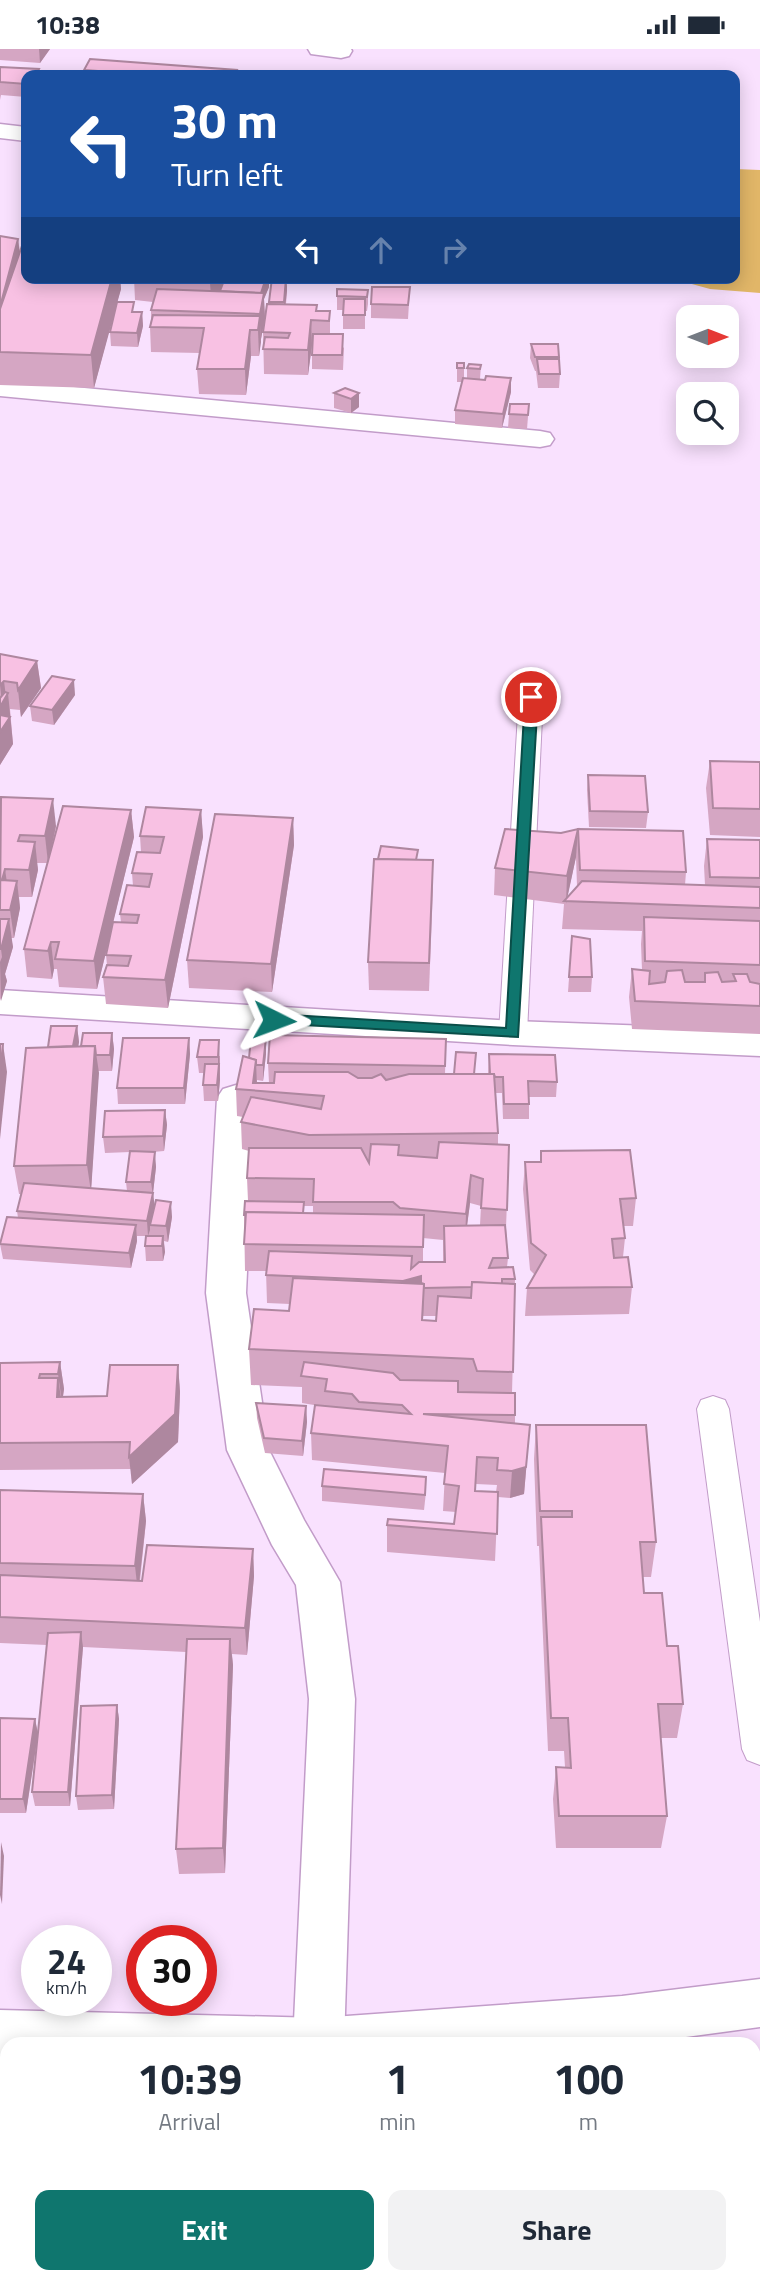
<!DOCTYPE html>
<html lang="en">
<head>
<meta charset="utf-8">
<style>
	:root { --surface:#fff; --page:#f2f2f3; --text:#1f2937; --muted:#747a83; --accent:#0f766e }
	body { margin:0; font-family:"Titillium Web",sans-serif; background:var(--page); color:var(--text); height:100vh; display:flex; flex-direction:column; font-size:26px; white-space:nowrap }
	* { box-sizing:border-box; margin:0 }
	p { font-size:23px; color:var(--muted) }
	.icon { flex:none; width:38px; height:38px; fill:none; stroke:currentColor; stroke-width:2; stroke-linecap:round; stroke-linejoin:round }
	.map { position:relative; flex:1; overflow:hidden }
	.details { position:absolute; left:0px; top:1988px; width:761px; height:247px; display:flex; flex-direction:column; background:var(--surface); border-radius:21px 21px 0 0; box-shadow:0 4px 18px #0003 }
	.details>* { flex:none }
	.banner { position:absolute; left:21px; top:21px; width:719px; height:214px; border-radius:14px; box-shadow:0 4px 18px #0003; background:#1a4fa0; color:#fff; overflow:hidden }
	.needle { width:46px; rotate:90deg }
	.fabs { position:absolute; left:676px; top:256px; display:grid; gap:14px }
	.fabs a { display:grid; place-items:center; width:63px; height:63px; border-radius:14px; background:var(--surface); box-shadow:0 4px 18px #0003; font-size:35px }
	.speed { position:absolute; left:21px; top:1876px; display:flex; gap:14px; font-size:35px; font-weight:700; text-align:center }
	.speed>* { display:grid; place-content:center; width:91px; height:91px; border-radius:50%; background:var(--surface); box-shadow:0 4px 18px #0003; line-height:1 }
	.speed small { font-size:18px; font-weight:400 }
	.speed .limit { border:10px solid #d22; background:#fff; color:#111 }
	.pin { position:absolute; display:grid; place-items:center; width:60px; height:60px; color:#fff; margin:-30px; border:4px solid #fff; border-radius:50%; box-shadow:0 2px 7px #0007 }
	.me { position:absolute; width:77px; margin:-38px; rotate:93deg; stroke-linejoin:round; filter:drop-shadow(0 0 5px #0008) }
	.turn { display:flex; align-items:center; gap:24px; height:147px; padding:0 35px; font-size:32px }
	.turn .icon { width:91px; height:91px; stroke-width:2.5 }
	.turn b { display:block; font-size:49px; line-height:60px }
	.lanes { display:flex; align-items:center; height:66px; padding:0 35px; background:#0003; justify-content:center; gap:35px; direction:ltr }
	.lanes .off { opacity:.35 }
	.eta { display:flex; justify-content:space-evenly; align-items:center; height:119px; text-align:center }
	.eta b { font-size:42px; font-weight:700; line-height:49px }
	.cta { display:flex; gap:14px; margin-top:auto; padding:14px 35px }
	.cta a { flex:1; height:80px; border-radius:14px; background:var(--accent); color:#fff; font-size:28px; font-weight:700; line-height:80px; text-align:center }
	.cta a+a { background:var(--page); color:var(--text) }
	.status { display:flex; justify-content:space-between; align-items:center; height:49px; padding:0 35px; background:var(--surface); direction:ltr }
	.status svg { height:19px; fill:currentColor }
	.map>svg:first-child { display:block }
</style>
</head>
<body>
<div class="status"><b>10:38</b><svg viewBox="0 0 49 12"><path d="M0 12V9h3v3zM5 12V6h3v6zM10 12V3h3v9zM15 12V0h3v12zM26 1h20v11H26zM47 4h2v5h-2z"/></svg></div>
<div class="map">
<svg width="760" height="2234" viewBox="0 0 760 2234">
	<rect width="100%" height="100%" fill="#f9e1fe"/>
	<polygon fill="#e1b668" points="735,120 760,121 760,244 710,240 670,229 735,229"/>
	<g fill="none" stroke-linecap="round" stroke-linejoin="round">
		<g stroke="#c29cc9" stroke-width="2">
			<g id="service">
				<polygon points="531,641 540,643 543,648 527,984 523,991 513,994 503,991 499,984 519,648 522,643"/>
				<polygon points="713,1347 725,1351 729,1360 760,1573 760,1716 747,1711 742,1700 697,1360 701,1351"/>
			</g>
		</g>
		<g stroke="#c29cc9" stroke-width="3">
			<g id="minor">
				<polygon points="308,0 351,0 352,2 349,7 341,9 311,5"/>
				<polygon points="0,75 26,78 26,92 0,89"/>
				<polygon points="0,331 540,382 550,384 554,390 550,396 540,398 0,347"/>
				<polygon points="0,941 513,972 760,981 760,1007 513,996 0,965"/>
				<polygon points="236,1036 249,1040 255,1049 246,1244 269,1401 304,1471 340,1533 355,1650 344,1995 293,1994 309,1650 296,1536 272,1496 227,1401 206,1244 217,1049 223,1040"/>
			</g>
		</g>
		<g stroke="#c29cc9" stroke-width="3">
			<polygon id="secondary" points="760,1930 760,1978 634,1995 7,1995 7,2011 0,2011 0,1961 319,1969 622,1947"/>
		</g>
		<use href="#service" fill="#fff" fill-rule="evenodd"/>
		<use href="#minor" fill="#fff" fill-rule="evenodd"/>
		<use href="#secondary" fill="#fff" fill-rule="evenodd"/>
	</g>
	<g fill="#d5a6c3" fill-rule="evenodd">
		<polygon points="0,0 50,0 40,14 0,11"/>
		<polygon points="0,18 26,26 26,48 1,46 0,51"/>
		<polygon points="84,21 237,26 42,26 84,26"/>
		<polygon points="0,187 18,190 20,203 26,229 120,229 121,240 117,253 135,263 142,263 143,277 138,298 111,297 110,283 115,259 94,339 0,336"/>
		<polygon points="134,229 224,229 224,231 225,229 269,229 269,238 264,250 265,269 261,290 259,307 251,307 246,346 199,345 197,320 200,304 151,303 150,278 151,271 151,261 153,253 135,251"/>
		<polygon points="272,229 287,242 286,255 317,256 317,262 330,262 330,285 344,299 343,321 312,320 312,296 308,326 264,325 263,283 269,255"/>
		<polygon points="410,238 408,270 371,269 371,255"/>
		<polygon points="368,241 368,255 367,262 365,262 365,280 343,280 343,261 337,261 337,247"/>
		<polygon points="531,295 558,295 560,325 559,339 538,339 536,322 535,322 530,309"/>
		<polygon points="457,314 464,314 464,329 467,329 467,319 481,316 480,330 511,343 502,379 455,375 455,361 462,333 457,333"/>
		<polygon points="334,344 359,344 359,358 351,364 334,359"/>
		<polygon points="529,355 527,380 508,379 509,365"/>
		<polygon points="0,605 37,612 41,639 21,668 20,661 10,660 13,695 0,716"/>
		<polygon points="75,646 54,676 32,672 30,657"/>
		<polygon points="710,712 760,713 760,788 710,786 706,739"/>
		<polygon points="588,726 648,763 646,779 589,778 587,741"/>
		<polygon points="0,749 56,777 53,795 131,761 134,788 113,873 121,873 120,865 133,837 132,824 141,803 140,787 201,761 203,788 168,959 106,955 103,928 107,916 106,906 111,883 97,940 59,938 57,920 54,920 52,930 27,928 24,900 47,814 37,814 38,821 32,848 19,848 20,859 14,889 11,889 13,898 5,925 7,932 0,952"/>
		<polygon points="293,769 294,796 272,943 189,939 187,911"/>
		<path d="M578,780L686,823L685,836H705L704,817L707,790L760,791V985L632,980L629,948L632,920L642,921L641,895L642,882L562,880L564,855L494,846L495,819L561,784ZM576,808L577,837L567,849Z"/>
		<polygon points="418,811 433,839 429,942 369,941 368,913"/>
		<polygon points="572,887 592,928 591,943 568,943"/>
		<polygon points="77,977 79,993 78,997 81,997 112,984 114,1000 112,1022 98,1022 91,1139 127,1142 126,1133 130,1103 105,1104 103,1088 165,1061 167,1076 164,1102 153,1103 156,1118 153,1144 154,1156 172,1168 168,1193 164,1192 165,1203 163,1212 146,1212 145,1197 148,1187 137,1187 137,1192 131,1219 3,1210 0,1195 18,1169 17,1162 21,1145 19,1145 14,1117 48,998"/>
		<polygon points="189,989 190,1005 185,1055 118,1055 117,1039"/>
		<path d="M266,989V1005L263,1032L257,1031V1034H269L268,1014L446,990L445,1025H488L489,1005L557,1033L556,1048H529V1070H503L502,1044H496L498,1084V1095L509,1096L506,1179L508,1209L507,1218L515,1230L512,1344L515,1366V1374L530,1376L524,1445L510,1449L498,1448L495,1512L387,1503V1476L454,1475L456,1463L443,1462L445,1424L312,1411L311,1384L320,1357L302,1354V1338L251,1336L249,1300L289,1262L290,1255L267,1254L266,1222H245L244,1166L248,1152L247,1129L249,1102L242,1100L241,1073L243,1068L237,1067L236,1040L249,1009ZM470,1154L481,1157L480,1176H467ZM304,1157H313V1164H304ZM423,1189L443,1191V1213H423ZM423,1267H436V1272H423ZM476,1435L497,1436L496,1443L476,1442Z"/>
		<polygon points="220,1007 220,1031 218,1052 204,1052 203,1036 204,1024 199,1024 197,1008"/>
		<polygon points="541,1102 636,1149 633,1177 624,1177 625,1189 623,1208 632,1238 629,1265 525,1267 527,1239 535,1226 530,1221 523,1140 525,1113 540,1113"/>
		<polygon points="60,1313 64,1340 63,1348 107,1347 178,1316 180,1343 178,1393 132,1435 131,1420 0,1421 0,1314"/>
		<polygon points="256,1354 306,1357 307,1373 303,1407 265,1404 257,1369"/>
		<polygon points="536,1376 656,1493 651,1528 642,1528 644,1544 667,1597 683,1655 677,1689 661,1689 667,1767 661,1799 556,1799 553,1750 556,1718 565,1718 564,1702 548,1702 539,1497 537,1497 534,1410"/>
		<polygon points="322,1437 426,1443 424,1461 322,1452"/>
		<polygon points="0,1441 143,1445 146,1472 140,1532 253,1500 254,1527 247,1606 232,1605 233,1616 225,1824 179,1825 176,1800 186,1603 83,1598 70,1757 35,1757 32,1743 47,1596 0,1594"/>
		<polygon points="117,1656 119,1670 114,1760 78,1761 76,1747"/>
		<polygon points="0,1669 35,1670 38,1685 26,1764 0,1764"/>
	</g>
	<g fill="#ae879f">
		<polygon points="39,0 50,0 40,14"/>
		<polygon points="18,190 21,215 0,258"/>
		<polygon points="112,229 120,229 121,240 94,339 91,306"/>
		<polygon points="213,229 224,229 225,235 212,259 210,234"/>
		<polygon points="266,229 269,229 269,238 264,250 265,269 261,290 258,250"/>
		<polygon points="287,229 287,242 284,267 284,253"/>
		<polygon points="142,263 143,277 138,298 137,284"/>
		<polygon points="260,267 261,293 259,307 258,281"/>
		<polygon points="311,271 312,296 308,326 308,301"/>
		<polygon points="250,281 251,307 246,346 245,320"/>
		<polygon points="511,329 511,343 502,379 503,365"/>
		<polygon points="359,344 359,358 351,364 351,350"/>
		<polygon points="37,612 41,639 21,668 18,641"/>
		<polygon points="74,631 75,646 54,676 52,661"/>
		<polygon points="4,632 6,648 8,644 13,695 0,716 0,658 2,655 0,636"/>
		<polygon points="53,750 56,777 48,814 45,787"/>
		<polygon points="131,761 134,788 97,940 94,912"/>
		<polygon points="201,761 203,788 168,959 165,931"/>
		<polygon points="293,769 294,796 272,943 271,915"/>
		<polygon points="578,780 576,808 566,855 567,827"/>
		<polygon points="35,793 38,821 32,848 29,821"/>
		<polygon points="5,820 9,848 2,831"/>
		<polygon points="17,832 20,859 14,889 10,861"/>
		<polygon points="9,870 13,898 5,925 7,932 1,952 0,913 2,908 1,900"/>
		<polygon points="51,893 54,920 52,930 48,902"/>
		<polygon points="77,977 79,993 75,1016 73,1000"/>
		<polygon points="112,984 114,1000 112,1022 110,1006"/>
		<polygon points="189,989 190,1005 185,1055 184,1039"/>
		<polygon points="266,989 266,1005 263,1032 263,1016"/>
		<polygon points="219,991 220,1031 218,1052 217,1036 218,1021 218,1008"/>
		<polygon points="3,995 7,1023 0,1090 0,1022"/>
		<polygon points="95,997 99,1024 91,1143 87,1116"/>
		<polygon points="256,1011 257,1039 253,1034"/>
		<polygon points="165,1061 167,1076 164,1102 163,1087"/>
		<polygon points="155,1103 156,1118 153,1144 155,1159 150,1176 150,1181 148,1187 147,1172 153,1147 151,1133"/>
		<polygon points="471,1126 470,1154 465,1193 466,1165"/>
		<polygon points="171,1153 172,1168 168,1193 166,1177"/>
		<polygon points="136,1176 137,1192 131,1219 129,1204"/>
		<polygon points="163,1187 165,1203 163,1212 162,1197"/>
		<polygon points="412,1207 412,1229 421,1227 420,1255 403,1259 403,1232"/>
		<polygon points="424,1235 423,1270 421,1307 422,1271"/>
		<polygon points="60,1313 64,1340 62,1353 58,1325"/>
		<polygon points="178,1316 180,1343 178,1393 132,1435 129,1408"/>
		<polygon points="58,1329 62,1356 57,1348"/>
		<polygon points="306,1357 307,1373 303,1407 302,1392"/>
		<polygon points="530,1376 524,1445 510,1449 512,1422"/>
		<polygon points="143,1445 146,1472 138,1544 135,1517"/>
		<polygon points="253,1500 254,1527 247,1606 245,1579"/>
		<polygon points="81,1583 83,1598 70,1757 68,1743"/>
		<polygon points="230,1590 233,1616 225,1824 223,1799"/>
		<polygon points="117,1656 119,1670 114,1760 112,1746"/>
		<polygon points="35,1670 38,1685 26,1764 23,1750"/>
		<polygon points="1,1793 4,1807 2,1855 0,1846"/>
	</g>
	<g fill="#f8c1e3" stroke="#ae879f" stroke-width="2">
		<polygon points="90,10 237,21 235,26 154,26 84,21"/>
		<polygon points="0,18 39,20 36,26 26,26 26,35 0,33"/>
		<polygon points="44,23 85,26 42,26"/>
		<polygon points="0,187 18,190 0,258"/>
		<polygon points="23,194 26,195 26,229 112,229 91,306 0,303 0,260"/>
		<polygon points="165,229 213,229 210,234"/>
		<polygon points="225,229 266,229 261,244 220,242"/>
		<polygon points="272,229 286,229 284,253 269,253"/>
		<polygon points="372,238 410,238 408,256 371,255"/>
		<polygon points="157,240 264,244 260,265 151,261"/>
		<polygon points="337,240 368,241 367,248 337,247"/>
		<polygon points="344,250 365,250 365,266 343,266"/>
		<polygon points="117,253 134,253 132,263 142,263 137,284 110,283"/>
		<polygon points="267,255 317,256 316,262 330,262 329,272 311,271 308,301 263,300 265,288 288,289 290,284 263,283"/>
		<polygon points="153,266 260,267 258,281 250,281 245,320 197,320 204,279 150,278"/>
		<polygon points="313,285 343,285 342,306 312,306"/>
		<polygon points="531,295 558,295 559,308 535,308"/>
		<polygon points="537,310 559,310 560,325 539,325"/>
		<rect x="457" y="314" width="7" height="5"/>
		<polygon points="469,315 481,316 480,320 467,319"/>
		<polygon points="486,327 511,329 503,365 455,361 463,329 485,331"/>
		<polygon points="345,339 359,344 351,350 334,344"/>
		<polygon points="510,355 529,355 528,366 509,365"/>
		<polygon points="0,605 37,612 18,641 17,634 4,632 0,636"/>
		<polygon points="52,627 74,631 52,661 30,657"/>
		<polygon points="5,643 8,644 0,658 0,649"/>
		<polygon points="0,666 10,668 0,683"/>
		<polygon points="710,712 760,713 760,760 713,759"/>
		<polygon points="588,726 645,727 648,763 590,762"/>
		<polygon points="1,748 53,750 45,787 20,786 18,792 35,793 29,821 5,820 2,831 17,832 10,861 0,861"/>
		<polygon points="63,757 131,761 94,912 55,910 59,893 51,893 48,902 24,900"/>
		<polygon points="146,758 201,761 165,931 103,928 107,916 128,917 131,907 106,906 113,873 137,874 139,866 120,865 127,836 149,838 152,825 132,824 137,803 160,804 164,788 140,787"/>
		<polygon points="215,765 293,769 271,915 187,911"/>
		<polygon points="505,780 561,784 578,780 567,827 495,819"/>
		<polygon points="578,780 683,782 686,823 580,821"/>
		<polygon points="707,790 760,791 760,829 710,828"/>
		<polygon points="381,797 418,801 416,811 378,810"/>
		<polygon points="374,810 433,811 429,914 368,913"/>
		<polygon points="582,832 760,838 760,859 564,852"/>
		<polygon points="644,868 760,872 760,916 645,912"/>
		<polygon points="0,870 9,870 1,900 0,900"/>
		<polygon points="572,887 590,890 592,928 569,928"/>
		<polygon points="632,920 650,922 649,935 665,933 667,922 682,921 685,933 705,933 705,924 718,923 722,933 736,932 733,925 747,925 750,933 760,935 760,957 635,952"/>
		<polygon points="51,977 77,977 73,997 48,998"/>
		<polygon points="83,984 112,984 110,1006 96,1006 95,997 81,997"/>
		<polygon points="270,986 446,990 445,1017 268,1014"/>
		<polygon points="123,989 189,989 184,1039 117,1039"/>
		<polygon points="251,989 266,989 263,1016 256,1016 256,1011 249,1009"/>
		<polygon points="200,991 219,991 218,1008 197,1008"/>
		<polygon points="0,995 3,995 0,1022"/>
		<polygon points="95,997 87,1116 14,1117 26,999"/>
		<polygon points="456,1003 476,1004 474,1025 454,1025"/>
		<polygon points="489,1005 555,1006 557,1033 528,1032 529,1055 504,1055 503,1028 495,1028 494,1025 490,1025"/>
		<polygon points="243,1007 256,1011 253,1034 274,1034 275,1023 348,1023 358,1029 372,1029 381,1025 386,1031 409,1025 494,1025 498,1084 309,1086 241,1073 251,1048 321,1060 324,1047 236,1040"/>
		<polygon points="205,1015 219,1015 217,1036 203,1036"/>
		<polygon points="165,1061 163,1087 103,1088 105,1062"/>
		<polygon points="439,1093 509,1096 507,1161 481,1159 483,1130 471,1126 466,1165 400,1159 393,1153 313,1153 314,1130 247,1129 249,1099 361,1099 369,1114 371,1095 399,1096 398,1106 437,1109"/>
		<polygon points="630,1101 636,1149 620,1150 625,1189 612,1190 614,1209 628,1208 632,1238 527,1239 546,1206 531,1194 525,1113 541,1113 541,1102"/>
		<polygon points="130,1102 155,1103 151,1133 126,1133"/>
		<polygon points="24,1134 153,1144 147,1172 17,1162"/>
		<polygon points="156,1151 171,1153 166,1177 150,1176"/>
		<polygon points="245,1152 304,1153 303,1164 246,1163 246,1166 244,1166"/>
		<polygon points="246,1163 424,1166 423,1198 244,1195"/>
		<polygon points="7,1168 136,1176 129,1204 0,1195"/>
		<polygon points="505,1176 508,1209 493,1209 489,1219 513,1218 515,1230 502,1230 502,1235 472,1233 472,1238 424,1239 424,1235 421,1234 421,1227 403,1232 266,1226 269,1202 412,1207 411,1220 419,1213 445,1213 444,1177"/>
		<polygon points="146,1187 163,1187 162,1197 145,1197"/>
		<polygon points="293,1229 424,1235 422,1271 436,1272 438,1247 471,1249 472,1233 515,1235 513,1323 477,1322 473,1310 249,1300 254,1260 289,1262"/>
		<polygon points="60,1313 58,1325 40,1325 39,1329 58,1329 57,1348 107,1347 110,1316 178,1316 175,1365 129,1408 130,1393 0,1394 0,1314"/>
		<polygon points="304,1313 393,1324 400,1331 458,1332 458,1343 515,1344 515,1366 423,1365 530,1376 526,1418 512,1422 497,1421 498,1409 477,1408 475,1442 498,1443 497,1485 387,1476 388,1470 454,1475 459,1437 444,1435 448,1397 311,1384 315,1356 411,1365 402,1356 359,1353 352,1345 325,1342 327,1330 301,1327"/>
		<polygon points="256,1354 306,1357 302,1392 264,1389"/>
		<polygon points="536,1376 646,1376 656,1493 640,1493 644,1544 662,1544 667,1597 678,1597 683,1655 658,1655 667,1767 559,1767 556,1718 571,1719 568,1669 551,1669 541,1468 572,1468 572,1462 540,1462"/>
		<polygon points="324,1420 426,1428 425,1446 322,1437"/>
		<polygon points="0,1441 143,1445 135,1517 0,1514"/>
		<polygon points="147,1496 253,1500 245,1579 0,1568 0,1526 142,1532"/>
		<polygon points="81,1583 68,1743 32,1743 48,1584"/>
		<polygon points="187,1590 230,1590 223,1799 176,1800"/>
		<polygon points="117,1656 112,1746 76,1747 81,1657"/>
		<polygon points="0,1669 35,1670 23,1750 0,1750"/>
	</g>
	<polygon fill="#0f766e" stroke="#0a4d48" stroke-width="2" points="531,644 538,648 518,988 268,974 266,971 268,967 274,965 506,979 525,648"/>
</svg>
<div class="fabs">
<a><svg class="needle" viewBox="-14 -14 28 28"><path d="M0-13l5 13h-10z" fill="#e53935"/><path d="M0 13l5-13h-10z" fill="#747a83"/></svg></a>
<a><svg class="icon" aria-label="search" viewBox="0 0 24 24"><circle cx="10" cy="10" r="6"/><path d="M15 15l6 6"/></svg></a>
</div>
<div class="speed"><div>24<small>km/h</small></div><div class="limit">30</div></div>
<div class="pin" style="left:531px;top:648px;background:#d93025"><svg class="icon" aria-label="arrive" viewBox="0 0 24 24"><path d="M6 21V4h12l-3 4 3 4H6"/></svg></div>
<svg class="me" style="left:274px;top:971px" viewBox="-20 -20 40 40"><path d="M0-17L14 15 0 8-14 15z" fill="#0f766e" stroke="#fff" stroke-width="4"/></svg>
<div class="banner">
<div class="turn"><svg class="icon" aria-label="left" viewBox="0 0 24 24"><path d="M17 20v-9H6M10 6l-5 5 5 5"/></svg><div><b>30 m</b>Turn left</div></div>
<div class="lanes"><svg class="icon" aria-label="left" viewBox="0 0 24 24"><path d="M17 20v-9H6M10 6l-5 5 5 5"/></svg><svg class="icon off" aria-label="ahead" viewBox="0 0 24 24"><path d="M12 20V5M6 11l6-6 6 6"/></svg><svg class="icon off" aria-label="right" viewBox="0 0 24 24"><path d="M7 20v-9h11M14 6l5 5-5 5"/></svg></div>
</div>
<section class="details">
<div class="eta">
<div><b>10:39</b><p>Arrival</p></div>
<div><b>1</b><p>min</p></div>
<div><b>100</b><p>m</p></div>
</div>
<div class="cta"><a>Exit</a><a>Share</a></div>
</section>
</div>
</body>
</html>
